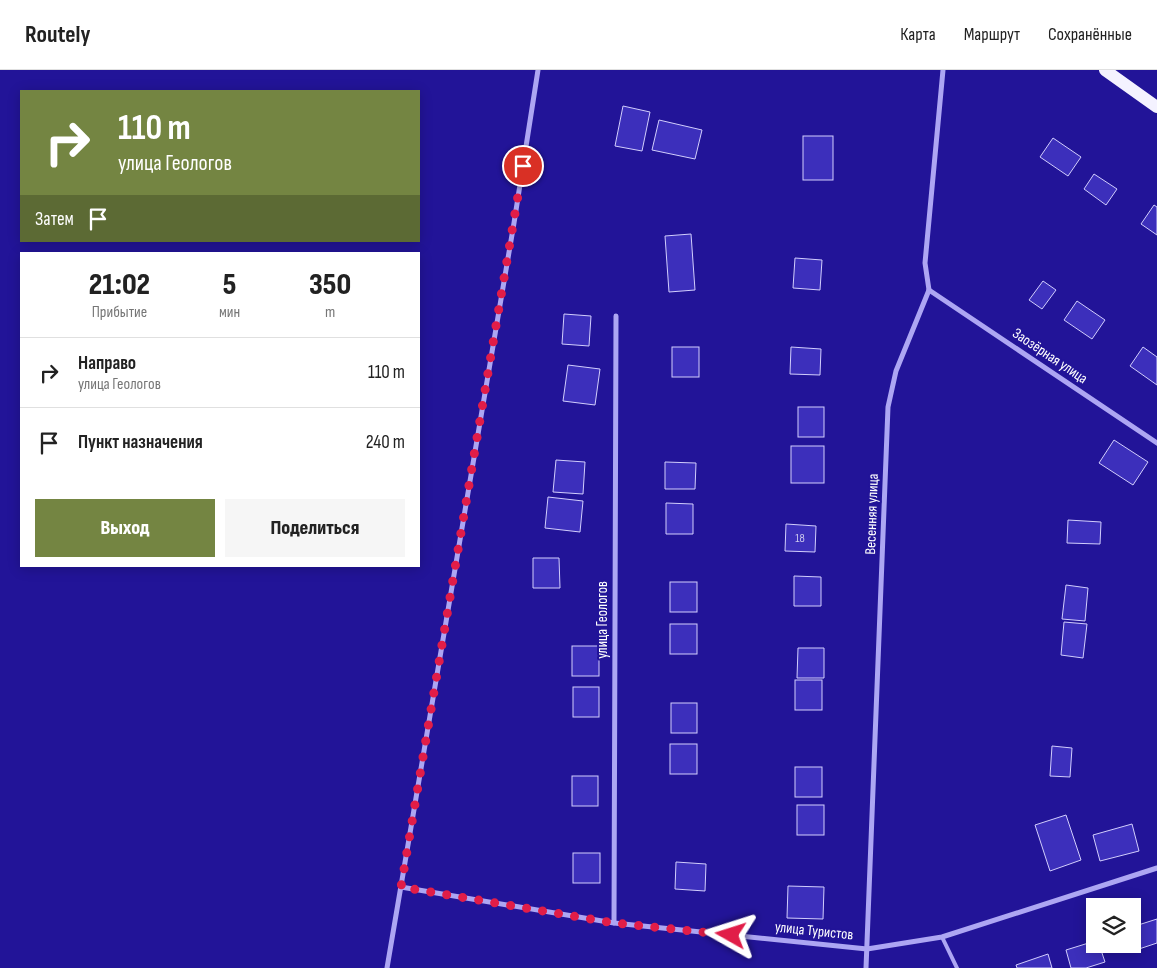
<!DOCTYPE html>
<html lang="ru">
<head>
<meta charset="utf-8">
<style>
	:root { --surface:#fff; --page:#f6f6f6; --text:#222; --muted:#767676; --line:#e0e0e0; --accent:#748542 }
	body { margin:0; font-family:"Sofia Sans Condensed",sans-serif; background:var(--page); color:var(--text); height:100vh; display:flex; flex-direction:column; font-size:19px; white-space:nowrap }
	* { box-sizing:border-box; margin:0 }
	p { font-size:16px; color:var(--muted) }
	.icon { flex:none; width:28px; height:28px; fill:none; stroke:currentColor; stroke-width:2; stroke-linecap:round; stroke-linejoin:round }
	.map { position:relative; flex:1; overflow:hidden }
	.panel { position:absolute; left:20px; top:182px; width:400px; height:315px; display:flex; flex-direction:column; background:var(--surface); border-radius:0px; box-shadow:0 2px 12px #0003 }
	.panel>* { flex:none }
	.guide { position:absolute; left:20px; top:20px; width:400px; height:152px; border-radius:0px; box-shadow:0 2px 12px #0003; background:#748542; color:#fff; overflow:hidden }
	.fabs { position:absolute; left:1086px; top:828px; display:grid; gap:10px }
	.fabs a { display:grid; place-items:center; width:55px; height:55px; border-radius:0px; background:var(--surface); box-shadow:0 2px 12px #0003; font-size:25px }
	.pin { position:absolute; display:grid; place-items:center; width:42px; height:42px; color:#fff; margin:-21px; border:2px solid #fff; border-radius:50%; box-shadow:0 1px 5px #0007 }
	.me { position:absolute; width:55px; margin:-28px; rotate:276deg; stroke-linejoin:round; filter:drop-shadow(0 0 4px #0008) }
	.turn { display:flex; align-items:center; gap:18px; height:105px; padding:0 15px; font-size:22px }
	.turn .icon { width:65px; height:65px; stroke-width:2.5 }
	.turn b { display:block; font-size:35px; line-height:42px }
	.then { display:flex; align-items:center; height:48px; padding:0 15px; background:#0003; gap:10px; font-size:19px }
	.eta { display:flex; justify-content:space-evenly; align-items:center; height:85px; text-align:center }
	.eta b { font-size:30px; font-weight:800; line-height:35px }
	.action { display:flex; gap:10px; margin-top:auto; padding:10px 15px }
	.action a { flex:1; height:58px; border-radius:0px; background:var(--accent); color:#fff; font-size:20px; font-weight:800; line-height:58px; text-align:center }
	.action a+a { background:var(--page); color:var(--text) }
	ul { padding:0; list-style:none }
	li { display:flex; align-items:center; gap:15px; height:70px; padding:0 15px; border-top:1px solid var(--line) }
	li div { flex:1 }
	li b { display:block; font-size:19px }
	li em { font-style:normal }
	header { display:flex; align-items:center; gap:30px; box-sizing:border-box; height:70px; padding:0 25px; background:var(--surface); border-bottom:1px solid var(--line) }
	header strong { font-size:24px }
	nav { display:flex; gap:28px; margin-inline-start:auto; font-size:18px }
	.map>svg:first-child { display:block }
</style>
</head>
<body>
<header>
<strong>Routely</strong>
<nav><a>Карта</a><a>Маршрут</a><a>Сохранённые</a></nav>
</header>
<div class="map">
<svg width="1157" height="898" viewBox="0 0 1157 898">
	<rect width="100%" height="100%" fill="#221498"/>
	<g fill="#3c2fbb" stroke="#d2cefd">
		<polygon points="623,36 650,42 642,81 615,76"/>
		<polygon points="659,50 702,60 695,89 652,80"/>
		<rect x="803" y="66" width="30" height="44"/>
		<polygon points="1053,68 1081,87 1068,106 1040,87"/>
		<polygon points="1094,104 1117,119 1106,135 1084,119"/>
		<polygon points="1154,135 1157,137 1157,165 1141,154"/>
		<polygon points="691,164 695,220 669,222 665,166"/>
		<polygon points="795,188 822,190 820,220 793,218"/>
		<polygon points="1043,211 1056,220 1042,239 1029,230"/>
		<polygon points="1077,231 1105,250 1092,269 1064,250"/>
		<polygon points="564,244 591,246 589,276 562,274"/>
		<rect x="672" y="277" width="27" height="30"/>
		<polygon points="791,277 821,279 820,305 790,304"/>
		<polygon points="1143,277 1157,287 1157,315 1130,296"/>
		<polygon points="568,295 600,299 595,335 563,331"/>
		<rect x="798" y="337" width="26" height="30"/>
		<polygon points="1114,370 1148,392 1133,415 1099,393"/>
		<rect x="791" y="376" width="33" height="37"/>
		<polygon points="556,390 585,392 583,424 553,422"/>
		<polygon points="665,392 696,393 695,419 665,419"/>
		<polygon points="548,427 583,431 580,462 545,458"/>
		<polygon points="666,433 693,434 693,464 666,464"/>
		<polygon points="1068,450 1101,452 1100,474 1067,473"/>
		<polygon points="786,454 816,456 815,482 785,481"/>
		<polygon points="533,488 559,488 560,518 533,518"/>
		<polygon points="794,506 821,507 821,536 794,536"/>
		<rect x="670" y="512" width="27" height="30"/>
		<polygon points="1066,515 1088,518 1085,551 1062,549"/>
		<polygon points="1064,552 1087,554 1083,588 1061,585"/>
		<rect x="670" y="554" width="27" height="30"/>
		<rect x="572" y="576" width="27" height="30"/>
		<polygon points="798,578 824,578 824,608 797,608"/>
		<rect x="795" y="610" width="27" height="30"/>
		<rect x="573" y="617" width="26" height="30"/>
		<rect x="671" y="633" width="26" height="30"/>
		<rect x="670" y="674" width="27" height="30"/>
		<polygon points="1052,676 1072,678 1070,707 1050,706"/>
		<rect x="795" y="697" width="27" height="30"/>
		<rect x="572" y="706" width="26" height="30"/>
		<rect x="797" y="735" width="27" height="30"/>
		<polygon points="1066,745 1081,790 1050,801 1035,755"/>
		<polygon points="1132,754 1139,781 1100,791 1093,765"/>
		<rect x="573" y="783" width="27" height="30"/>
		<polygon points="676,792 706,794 705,821 675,819"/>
		<polygon points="788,816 824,817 823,849 787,848"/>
		<polygon points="1157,849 1157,873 1139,879 1132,857"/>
		<polygon points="1095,871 1095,874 1099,874 1105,892 1086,898 1071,898 1066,880"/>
		<polygon points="1048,884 1052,898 1017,898 1016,895"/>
	</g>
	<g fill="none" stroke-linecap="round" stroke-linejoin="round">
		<polyline stroke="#ada6f3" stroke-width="4" points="942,867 957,898"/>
		<g stroke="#ada6f3" stroke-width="5">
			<polyline points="929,220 1157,373"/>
			<polyline points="401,817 614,853 867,879 942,867 1157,798"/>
			<polyline points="614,853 616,246"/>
			<polyline points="387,898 514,153 538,0"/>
			<polyline points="866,898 888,337 896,301 929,220 925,193 943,0"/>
		</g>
		<polyline stroke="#f4f2ff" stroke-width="12" points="1105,0 1157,37"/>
	</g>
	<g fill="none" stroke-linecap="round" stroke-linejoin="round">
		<polyline stroke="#e11d48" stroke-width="9" stroke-dasharray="0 16.2" points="523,96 401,817 614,853 731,865"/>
	</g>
	<g text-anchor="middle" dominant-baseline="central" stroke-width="4" stroke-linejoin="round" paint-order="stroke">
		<g font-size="12" fill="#cecbee">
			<text x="800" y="468">18</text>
		</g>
		<g font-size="15" fill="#fff" stroke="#221498">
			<text transform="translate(1050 286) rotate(34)">Заозёрная улица</text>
			<text transform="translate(872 444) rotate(-88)">Весенняя улица</text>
			<text transform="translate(602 550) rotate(-90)">улица Геологов</text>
			<text transform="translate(814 861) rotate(6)">улица Туристов</text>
		</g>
	</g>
</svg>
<div class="fabs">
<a><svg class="icon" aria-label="layers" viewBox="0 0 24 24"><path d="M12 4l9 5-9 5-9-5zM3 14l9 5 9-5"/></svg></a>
</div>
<div class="pin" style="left:523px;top:96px;background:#d93025"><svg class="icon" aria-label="arrive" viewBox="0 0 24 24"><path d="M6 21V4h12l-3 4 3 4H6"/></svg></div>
<svg class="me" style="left:731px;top:865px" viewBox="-20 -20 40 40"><path d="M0-17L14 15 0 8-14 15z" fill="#e11d48" stroke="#fff" stroke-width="4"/></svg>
<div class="guide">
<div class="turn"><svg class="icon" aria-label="right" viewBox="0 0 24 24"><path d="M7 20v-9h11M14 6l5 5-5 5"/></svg><div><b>110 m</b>улица Геологов</div></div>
<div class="then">Затем<svg class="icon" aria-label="arrive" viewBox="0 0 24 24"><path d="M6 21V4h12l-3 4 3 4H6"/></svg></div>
</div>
<section class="panel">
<div class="eta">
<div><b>21:02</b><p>Прибытие</p></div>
<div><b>5</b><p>мин</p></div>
<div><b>350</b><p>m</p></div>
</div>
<ul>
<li><svg class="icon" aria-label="right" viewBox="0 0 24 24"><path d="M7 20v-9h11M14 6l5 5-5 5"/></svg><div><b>Направо</b><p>улица Геологов</p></div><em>110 m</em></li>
<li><svg class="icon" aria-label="arrive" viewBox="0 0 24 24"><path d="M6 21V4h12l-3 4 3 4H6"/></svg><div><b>Пункт назначения</b></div><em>240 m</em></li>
</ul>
<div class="action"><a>Выход</a><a>Поделиться</a></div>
</section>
</div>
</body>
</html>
